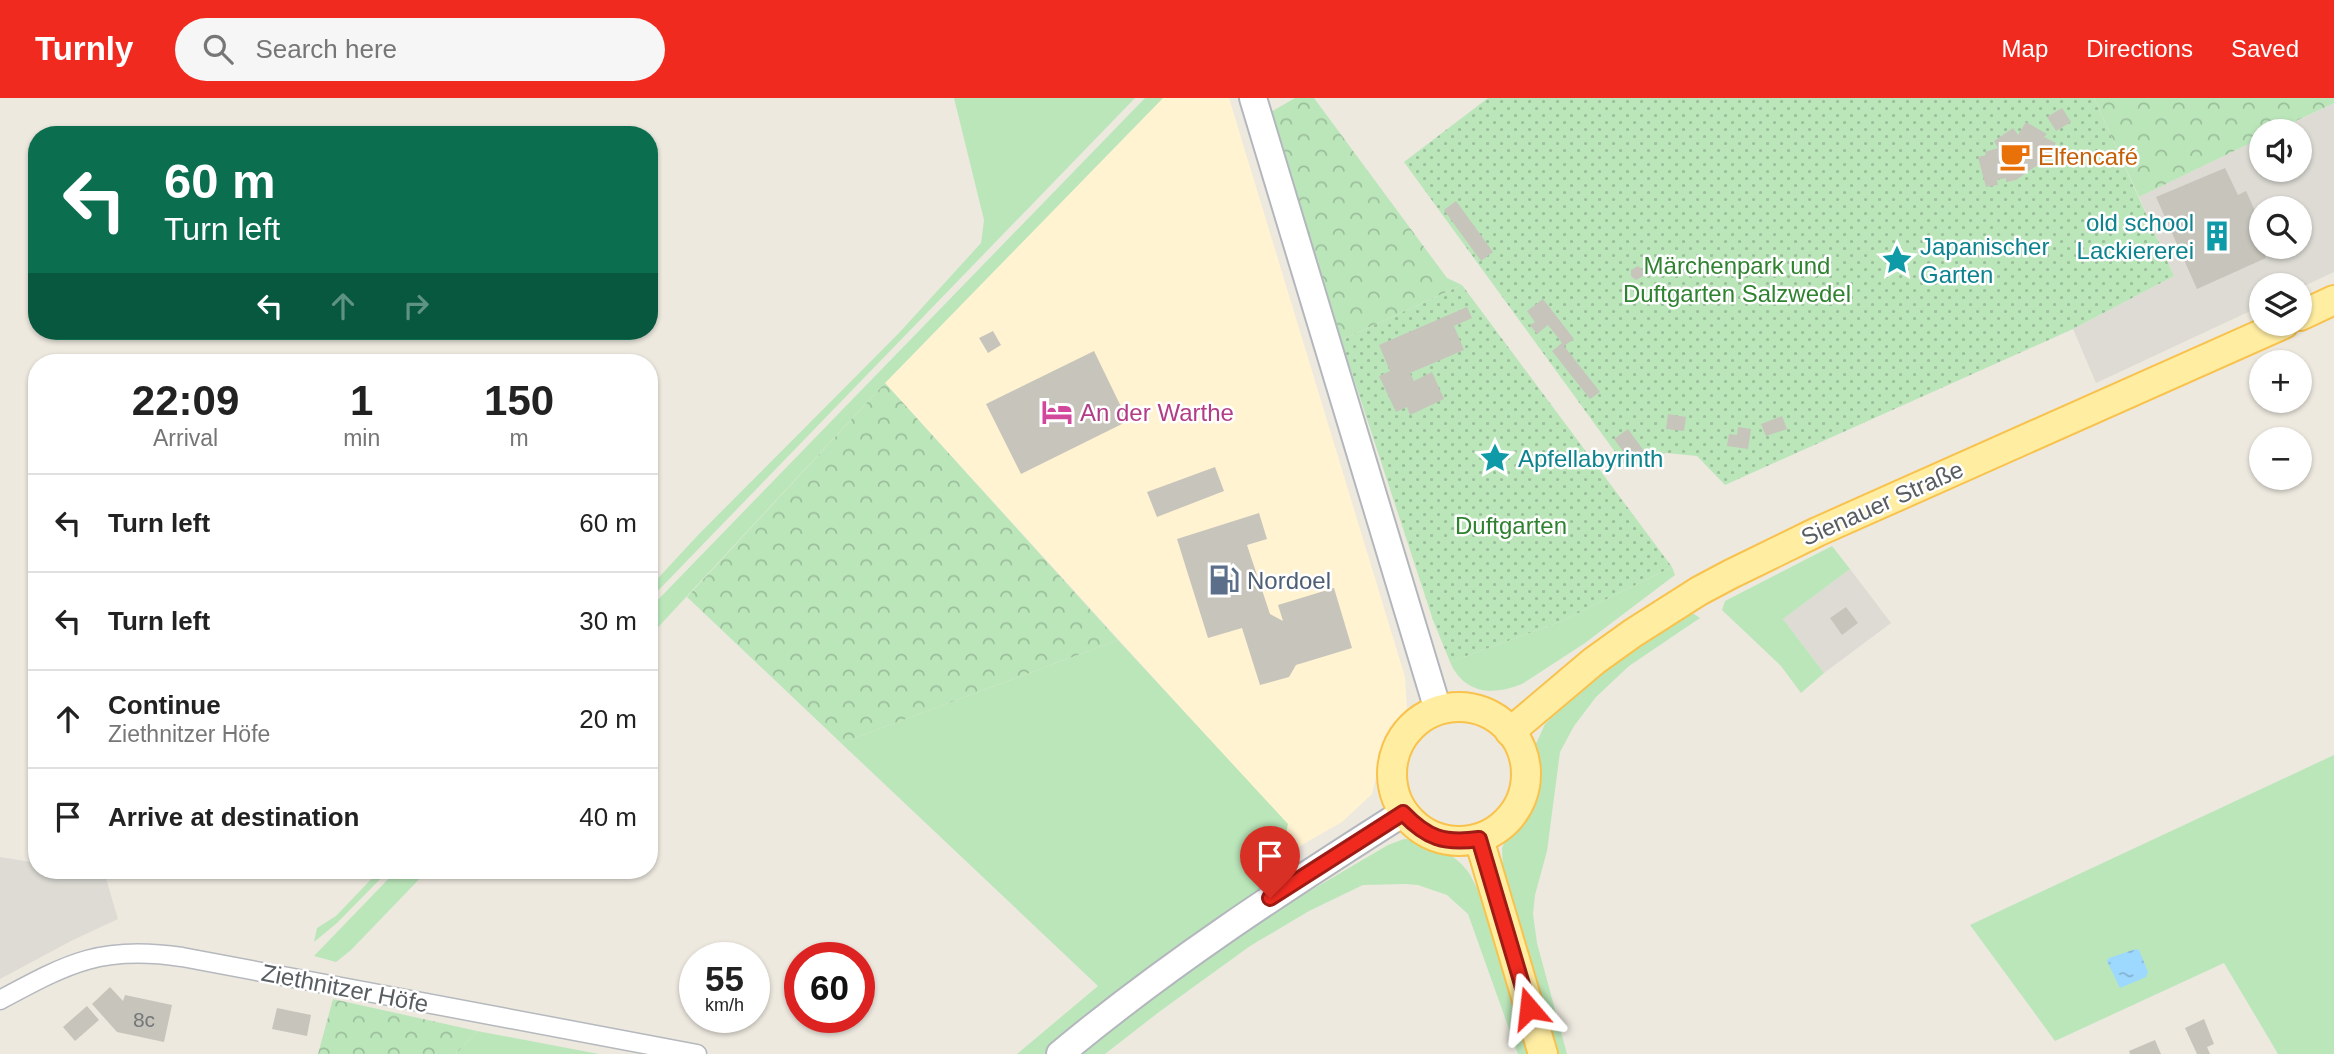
<!DOCTYPE html>
<html lang="en">
<head>
<meta charset="utf-8">
<style>
	:root { --surface:#fff; --page:#f6f6f6; --text:#222; --muted:#767676; --line:#e0e0e0; --accent:#f12a20 }
	body { margin:0; font-family:Arial,sans-serif; background:var(--page); color:var(--text); height:100vh; display:flex; flex-direction:column; font-size:26px; white-space:nowrap }
	* { box-sizing:border-box; margin:0 }
	p { font-size:23px; color:var(--muted) }
	.icon { flex:none; width:38px; height:38px; fill:none; stroke:currentColor; stroke-width:2; stroke-linecap:round; stroke-linejoin:round }
	.map { position:relative; flex:1; overflow:hidden }
	.details { position:absolute; left:28px; top:256px; width:630px; height:525px; display:flex; flex-direction:column; background:var(--surface); border-radius:28px; box-shadow:0 2px 5px #0004 }
	.details>* { flex:none }
	.top-card { position:absolute; left:28px; top:28px; width:630px; height:214px; border-radius:28px; box-shadow:0 2px 5px #0004; background:#0b6e4f; color:#fff; overflow:hidden }
	.buttons { position:absolute; left:2249px; top:21px; display:grid; gap:14px }
	.buttons a { display:grid; place-items:center; width:63px; height:63px; border-radius:50%; background:var(--surface); box-shadow:0 2px 5px #0004; font-size:35px }
	.speed { position:absolute; left:679px; top:844px; display:flex; gap:14px; font-size:35px; font-weight:700; text-align:center }
	.speed>* { display:grid; place-content:center; width:91px; height:91px; border-radius:50%; background:var(--surface); box-shadow:0 2px 5px #0004; line-height:1 }
	.speed small { font-size:18px; font-weight:400 }
	.speed .limit { border:10px solid #d22; background:#fff; color:#111 }
	.pin { position:absolute; display:grid; place-items:center; width:60px; height:60px; color:#fff; margin:-72px -30px; border-radius:50% 50% 50% 0; rotate:-45deg; box-shadow:0 0 7px #0007 }
	.pin .icon { rotate:45deg }
	.me { position:absolute; width:77px; margin:-38px; rotate:343deg; stroke-linejoin:round; filter:drop-shadow(0 0 5px #0008) }
	.turn { display:flex; align-items:center; gap:24px; height:147px; padding:0 21px; font-size:32px }
	.turn .icon { width:91px; height:91px; stroke-width:2.5 }
	.turn b { display:block; font-size:49px; line-height:60px }
	.lanes { display:flex; align-items:center; height:66px; padding:0 21px; background:#0003; justify-content:center; gap:35px; direction:ltr }
	.lanes .off { opacity:.35 }
	.eta { display:flex; justify-content:space-evenly; align-items:center; height:119px; text-align:center }
	.eta b { font-size:42px; font-weight:700; line-height:49px }
	ul { padding:0; list-style:none }
	li { display:flex; align-items:center; gap:21px; height:98px; padding:0 21px; border-top:2px solid var(--line) }
	li div { flex:1 }
	li b { display:block; font-size:26px }
	li em { font-style:normal }
	header { display:flex; align-items:center; gap:42px; box-sizing:border-box; height:98px; padding:0 35px; background:var(--accent); color:#fff }
	header strong { font-size:33px }
	nav { display:flex; gap:38px; margin-inline-start:auto; font-size:24px }
	.search { width:490px; height:63px; background:var(--page); display:flex; align-items:center; gap:18px; box-sizing:border-box; padding:0 24px; border-radius:38px; color:var(--muted); font-size:26px }
	.map>svg:first-child { display:block }
</style>
</head>
<body>
<header>
<strong>Turnly</strong>
<div class="search"><svg class="icon" aria-label="search" viewBox="0 0 24 24"><circle cx="10" cy="10" r="6"/><path d="M15 15l6 6"/></svg>Search here</div>
<nav><a>Map</a><a>Directions</a><a>Saved</a></nav>
</header>
<div class="map">
<svg width="2334" height="956" viewBox="0 0 2334 956">
	<defs>
		<pattern id="forest-crowns" width="20" height="18" patternUnits="userSpaceOnUse" patternTransform="scale(1.75)"><rect width="20" height="18" fill="#bbe6ba"/><path d="M2 6a3 3 0 1 1 6 0M12 15a3 3 0 1 1 6 0" fill="none" stroke="#9bbe9b"/></pattern>
		<pattern id="park-dots" width="8" height="8" patternUnits="userSpaceOnUse" patternTransform="scale(1.75)"><rect width="8" height="8" fill="#bbe6ba"/><path d="M2 2h.1M6 6h.1" fill="none" stroke="#9bbe9b" stroke-width="1.8" stroke-linecap="round"/></pattern>
		<pattern id="water-ripples" width="26" height="14" patternUnits="userSpaceOnUse" patternTransform="scale(1.75)"><rect width="26" height="14" fill="#9dd8ff"/><path d="M2 4q2-2 4 0t4 0M15 11q2-2 4 0t4 0" fill="none" stroke="#83b2d2"/></pattern>
	</defs>
	<rect width="100%" height="100%" fill="#ede9df"/>
	<polygon fill="#fff3d2" points="1163,0 1229,0 1405,579 1407,611 1387,635 1372,696 1342,724 1267,767 1272,710 885,285"/>
	<g fill="#dddbd4" fill-rule="evenodd">
		<path d="M2334,5V174L2300,190V187H2261V208L2096,285L2073,231L2174,178L2139,99L2261,40V72H2300V33H2276ZM2261,110H2300V149H2261Z"/>
		<polygon points="1850,471 1891,525 1824,575 1783,521"/>
		<polygon points="0,759 37,765 37,772 75,772 105,777 118,821 71,843 0,881"/>
	</g>
	<g fill="#bbe6ba">
		<polygon points="954,0 1135,0 649,502 649,490 698,437 899,235 981,145 984,122"/>
		<polygon points="1145,0 1163,0 885,285 649,539 649,511"/>
		<polygon points="1832,448 1850,471 1783,521 1824,575 1801,595 1781,568 1722,512 1725,503"/>
		<path d="M1672,469L1675,477L1585,545L1522,586C1493,598 1464,596 1450,564L1562,523Z"/>
		<polygon points="1683,516 1694,516 1700,520 1629,568 1596,599 1574,628 1560,654 1547,753 1535,797 1533,816 1537,845 1567,956 1554,956 1517,830 1503,771 1502,750 1506,741 1518,731 1534,695 1535,648 1545,626 1604,570"/>
		<path d="M1118,542L1288,726C1280,763 1281,773 1252,800L1101,909L1044,956H1017L1098,888L841,645Z"/>
		<polygon points="2334,657 2334,956 2278,956 2224,865 2055,943 1970,827"/>
		<path d="M1404,741C1424,742 1452,754 1465,770C1470,775 1473,783 1477,790L1533,956H1518L1468,816L1447,797L1418,787L1406,786L1363,787L1309,813L1250,848L1159,914L1105,956H1074L1240,834L1388,747Z"/>
		<polygon points="380,772 389,772 337,825 314,844 317,830 336,818"/>
		<polygon points="397,772 428,772 351,852 336,864 314,858"/>
		<polygon points="477,933 599,956 456,956"/>
	</g>
	<g fill="url(#forest-crowns)">
		<polygon points="1295,0 1314,0 1447,180 1462,187 1341,242 1269,15"/>
		<polygon points="2094,0 2334,0 2334,5 2275,33 2261,33 2261,40 2139,99"/>
		<polygon points="885,285 1118,542 841,645 687,499"/>
		<polygon points="333,901 477,933 456,956 318,956"/>
	</g>
	<g fill="url(#park-dots)">
		<polygon points="1488,0 2094,0 2174,178 2073,231 1725,387 1697,358 1666,355 1626,369 1404,64"/>
		<polygon points="1462,187 1672,469 1562,523 1450,564 1433,522 1341,242"/>
	</g>
	<polygon fill="url(#water-ripples)" points="2136,851 2139,852 2148,874 2146,879 2120,890 2107,863 2109,860"/>
	<g fill="#c7c4bc">
		<polygon points="2062,10 2071,24 2056,33 2047,19"/>
		<polygon points="2026,24 2047,36 2044,39 2056,45 2045,62 2016,82 2006,84 2006,80 1997,82 1998,87 1986,89 1978,59 1986,57 1985,54 1998,50 1994,43 2013,30 2018,37"/>
		<polygon points="2225,70 2238,97 2246,93 2261,126 2261,149 2272,149 2263,153 2266,160 2197,191 2156,99"/>
		<polygon points="1456,103 1493,154 1481,163 1444,112"/>
		<polygon points="1638,168 1643,172 1643,178 1636,182 1631,178 1631,172"/>
		<polygon points="1543,201 1574,241 1564,248 1600,294 1590,301 1552,253 1562,245 1548,227 1537,236 1530,227 1535,224 1527,213"/>
		<polygon points="1467,209 1472,220 1454,228 1464,252 1410,275 1414,283 1432,274 1444,301 1410,317 1407,309 1396,314 1379,278 1390,273 1379,247"/>
		<polygon points="993,233 1001,247 988,255 979,240"/>
		<polygon points="1094,253 1128,323 1021,376 986,306"/>
		<polygon points="1668,316 1686,319 1684,333 1666,331"/>
		<polygon points="1782,318 1787,331 1766,338 1761,326"/>
		<polygon points="1738,329 1751,331 1748,351 1727,348 1729,336 1737,337"/>
		<polygon points="1628,331 1644,353 1630,363 1614,341"/>
		<polygon points="1215,369 1224,393 1157,419 1147,394"/>
		<polygon points="1259,415 1267,441 1247,447 1270,516 1283,523 1278,507 1334,490 1352,550 1296,567 1289,579 1260,587 1242,530 1208,540 1177,441"/>
		<polygon points="1846,509 1858,525 1842,537 1830,520"/>
		<polygon points="110,889 123,903 125,897 172,907 164,944 117,934 92,906"/>
		<polygon points="87,908 99,922 75,943 63,929"/>
		<polygon points="277,910 311,917 307,938 272,931"/>
		<polygon points="2204,921 2214,946 2207,949 2210,956 2197,956 2185,930"/>
		<polygon points="2155,942 2161,956 2130,956 2129,953"/>
	</g>
	<g fill="none" stroke-linecap="round" stroke-linejoin="round">
		<g stroke="#b5b8bd" stroke-width="21">
			<path id="street" d="M0,902C69,865 101,847 182,859L697,956"/>
		</g>
		<g stroke="#b3b7bd" stroke-width="30">
			<g id="secondary">
				<polyline points="1253,0 1438,612"/>
				<path d="M1060,956C1168,866 1285,790 1403,715"/>
			</g>
		</g>
		<g stroke="#f8c24d" stroke-width="32">
			<g id="primary">
				<polyline points="2300,218 2334,202"/>
				<circle cx="1459" cy="676" r="67"/>
				<polyline points="1510,634 1594,563 1633,535 1699,493 1731,476 1817,434 2284,226"/>
				<polyline points="1479,741 1543,956"/>
			</g>
		</g>
		<use href="#street" stroke="#fff" stroke-width="18"/>
		<use href="#secondary" stroke="#fff" stroke-width="26"/>
		<use href="#primary" stroke="#ffeda2" stroke-width="28"/>
	</g>
	<g fill="none" stroke-linecap="round" stroke-linejoin="round">
		<g stroke="#9d1b15" stroke-width="18">
			<path id="route" d="M1270,800L1403,715C1427,740 1444,746 1479,741L1529,910"/>
		</g>
		<use href="#route" stroke="#f12a20" stroke-width="12"/>
	</g>
	<defs>
		<g id="cafe-bare" transform="scale(2.415)"><path d="M-5.5-4.5H6V0H3Q3 3.5 0 3.5H-2.5Q-5.5 3.5-5.5 0ZM3-3.2v2h1.7v-2ZM-6 4.5H4V6H-6Z" fill="#e8710a" stroke="#fff" stroke-width="2.5" paint-order="stroke"/></g>
		<g id="building-bare" transform="scale(2.415)"><path d="M-4-6H4V6H1V3H-1V6H-4ZM-2.5-4.3h1.7v1.8h-1.7ZM.8-4.3h1.7v1.8H.8ZM-2.5-1h1.7V.8h-1.7ZM.8-1h1.7V.8H.8Z" fill="#0f9aa8" stroke="#fff" stroke-width="2.5" paint-order="stroke"/></g>
		<g id="sight-bare" transform="scale(2.415)"><path d="M0-6L1.8-2.2L6-1.7L2.9 1.2L3.7 5.4L0 3.3L-3.7 5.4L-2.9 1.2L-6-1.7L-1.8-2.2Z" fill="#0f9aa8" stroke="#fff" stroke-width="2.5" paint-order="stroke"/></g>
		<g id="hotel-bare" transform="scale(2.415)"><path d="M-6-4.5h1.5V1H6V5H4.5V3h-9V5H-6ZM-4 0a1.8 1.8 0 1 1 3.6 0ZM.5 0V-2.5h3Q6-2.5 6 0Z" fill="#d1479c" stroke="#fff" stroke-width="2.5" paint-order="stroke"/></g>
		<g id="fuel-bare" transform="scale(2.415)"><path d="M-5.5-6h7V0h2V4h1.3V-2.5L3-4.5l.8-.8L6-3V5H2.5V1h-1V6h-7ZM-4.2-4.7v3.2H.2V-4.7Z" fill="#5c6f8a" stroke="#fff" stroke-width="2.5" paint-order="stroke"/></g>
	</defs>
	<g fill-rule="evenodd">
		<use href="#cafe-bare" x="2015" y="58"/>
		<use href="#building-bare" x="2217" y="138"/>
		<use href="#sight-bare" x="1897" y="162"/>
		<use href="#hotel-bare" x="1057" y="314"/>
		<use href="#sight-bare" x="1495" y="360"/>
		<use href="#fuel-bare" x="1224" y="482"/>
	</g>
	<g text-anchor="middle" dominant-baseline="central" stroke-width="5" stroke-linejoin="round" paint-order="stroke">
		<g font-size="21" fill="#747778">
			<text x="144" y="921">8c</text>
		</g>
		<g font-size="24" fill="#c56008" stroke="#fff" text-anchor="start">
			<text x="2038" y="58">Elfencafé</text>
		</g>
		<g font-size="24" fill="#0d838f" stroke="#fff" text-anchor="start">
			<text x="2194" y="124" text-anchor="end">old school<tspan x="2194" dy="28">Lackiererei</tspan></text>
			<text x="1920" y="148">Japanischer<tspan x="1920" dy="28">Garten</tspan></text>
			<text x="1518" y="360">Apfellabyrinth</text>
		</g>
		<g font-size="24" fill="#2f8230" stroke="#fff">
			<text x="1737" y="167">Märchenpark und<tspan x="1737" dy="28">Duftgarten Salzwedel</tspan></text>
			<text x="1511" y="427">Duftgarten</text>
		</g>
		<g font-size="24" fill="#b23c85" stroke="#fff" text-anchor="start">
			<text x="1080" y="314">An der Warthe</text>
		</g>
		<g font-size="24" fill="#585d61" stroke="#fff">
			<text transform="translate(1882 405) rotate(-24)">Sienauer Straße</text>
			<text transform="translate(345 890) rotate(11)">Ziethnitzer Höfe</text>
		</g>
		<g font-size="24" fill="#4e5e75" stroke="#fff" text-anchor="start">
			<text x="1247" y="482">Nordoel</text>
		</g>
	</g>
</svg>
<div class="buttons">
<a><svg class="icon" aria-label="sound" viewBox="0 0 24 24"><path d="M4 9h4l5-4v14l-5-4H4zM17 9q2 3 0 6"/></svg></a>
<a><svg class="icon" aria-label="search" viewBox="0 0 24 24"><circle cx="10" cy="10" r="6"/><path d="M15 15l6 6"/></svg></a>
<a><svg class="icon" aria-label="layers" viewBox="0 0 24 24"><path d="M12 4l9 5-9 5-9-5zM3 14l9 5 9-5"/></svg></a>
<a>+</a>
<a>−</a>
</div>
<div class="speed"><div>55<small>km/h</small></div><div class="limit">60</div></div>
<div class="pin" style="left:1270px;top:800px;background:#d93025"><svg class="icon" aria-label="arrive" viewBox="0 0 24 24"><path d="M6 21V4h12l-3 4 3 4H6"/></svg></div>
<svg class="me" style="left:1529px;top:910px" viewBox="-20 -20 40 40"><path d="M0-17L14 15 0 8-14 15z" fill="#f12a20" stroke="#fff" stroke-width="4"/></svg>
<div class="top-card">
<div class="turn"><svg class="icon" aria-label="left" viewBox="0 0 24 24"><path d="M17 20v-9H6M10 6l-5 5 5 5"/></svg><div><b>60 m</b>Turn left</div></div>
<div class="lanes"><svg class="icon" aria-label="left" viewBox="0 0 24 24"><path d="M17 20v-9H6M10 6l-5 5 5 5"/></svg><svg class="icon off" aria-label="ahead" viewBox="0 0 24 24"><path d="M12 20V5M6 11l6-6 6 6"/></svg><svg class="icon off" aria-label="right" viewBox="0 0 24 24"><path d="M7 20v-9h11M14 6l5 5-5 5"/></svg></div>
</div>
<section class="details">
<div class="eta">
<div><b>22:09</b><p>Arrival</p></div>
<div><b>1</b><p>min</p></div>
<div><b>150</b><p>m</p></div>
</div>
<ul>
<li><svg class="icon" aria-label="left" viewBox="0 0 24 24"><path d="M17 20v-9H6M10 6l-5 5 5 5"/></svg><div><b>Turn left</b></div><em>60 m</em></li>
<li><svg class="icon" aria-label="left" viewBox="0 0 24 24"><path d="M17 20v-9H6M10 6l-5 5 5 5"/></svg><div><b>Turn left</b></div><em>30 m</em></li>
<li><svg class="icon" aria-label="ahead" viewBox="0 0 24 24"><path d="M12 20V5M6 11l6-6 6 6"/></svg><div><b>Continue</b><p>Ziethnitzer Höfe</p></div><em>20 m</em></li>
<li><svg class="icon" aria-label="arrive" viewBox="0 0 24 24"><path d="M6 21V4h12l-3 4 3 4H6"/></svg><div><b>Arrive at destination</b></div><em>40 m</em></li>
</ul>
</section>
</div>
</body>
</html>
